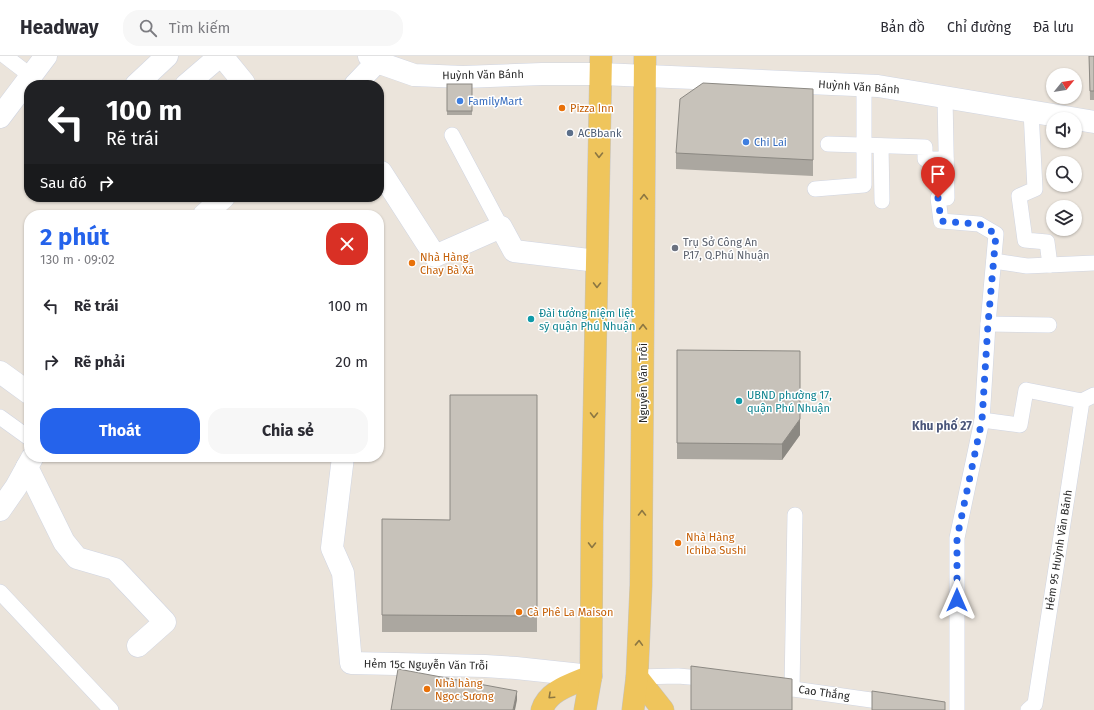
<!DOCTYPE html>
<html lang="vi">
<head>
<meta charset="utf-8">
<style>
	:root { --surface:#fff; --page:#f7f7f7; --text:#2b2b33; --muted:#7c7c81; --line:#e1e1e2; --accent:#2563eb }
	body { margin:0; font-family:"Fira Sans",sans-serif; background:var(--page); color:var(--text); height:100vh; display:flex; flex-direction:column; font-size:15px; white-space:nowrap }
	* { box-sizing:border-box; margin:0 }
	p { font-size:13px; color:var(--muted) }
	.icon { flex:none; width:22px; height:22px; fill:none; stroke:currentColor; stroke-width:2; stroke-linecap:round; stroke-linejoin:round }
	.map { position:relative; flex:1; overflow:hidden }
	.sheet { position:absolute; left:24px; top:154px; width:360px; height:252px; display:flex; flex-direction:column; background:var(--surface); border-radius:16px; box-shadow:0 1px 3px #0004 }
	.sheet>* { flex:none }
	.banner { position:absolute; left:24px; top:24px; width:360px; height:122px; border-radius:16px; box-shadow:0 1px 3px #0004; background:#202124; color:#fff; overflow:hidden }
	.needle { width:26px; rotate:60deg }
	.controls { position:absolute; left:1046px; top:12px; display:grid; gap:8px }
	.controls a { display:grid; place-items:center; width:36px; height:36px; border-radius:50%; background:var(--surface); box-shadow:0 1px 3px #0004; font-size:20px }
	.pin { position:absolute; display:grid; place-items:center; width:34px; height:34px; color:#fff; margin:-41px -17px; border-radius:50% 50% 50% 0; rotate:-45deg; box-shadow:0 0 4px #0007 }
	.pin .icon { rotate:45deg }
	.me { position:absolute; width:44px; margin:-22px; rotate:0deg; stroke-linejoin:round; filter:drop-shadow(0 0 3px #0008) }
	.turn { display:flex; align-items:center; gap:14px; height:84px; padding:0 16px; font-size:18px }
	.turn .icon { width:52px; height:52px; stroke-width:2.5 }
	.turn b { display:block; font-size:28px; line-height:34px }
	.then { display:flex; align-items:center; height:38px; padding:0 16px; background:#0003; gap:8px; font-size:15px }
	.round { display:grid; place-items:center; flex:none; width:42px; height:42px; border-radius:16px; background:var(--page) }
	.summary { display:flex; align-items:center; justify-content:space-between; height:68px; padding:0 16px }
	h1 { font-size:24px; font-weight:700; line-height:30px; color:var(--accent) }
	.cta { display:flex; gap:8px; margin-top:auto; padding:8px 16px }
	.cta a { flex:1; height:46px; border-radius:16px; background:var(--accent); color:#fff; font-size:16px; font-weight:700; line-height:46px; text-align:center }
	.cta a+a { background:var(--page); color:var(--text) }
	ul { padding:0; list-style:none }
	li { display:flex; align-items:center; gap:12px; height:56px; padding:0 16px }
	li div { flex:1 }
	li b { display:block; font-size:15px }
	li em { font-style:normal }
	header { display:flex; align-items:center; gap:24px; box-sizing:border-box; height:56px; padding:0 20px; background:var(--surface); border-bottom:1px solid var(--line) }
	header strong { font-size:19px }
	nav { display:flex; gap:22px; margin-inline-start:auto; font-size:14px }
	.search { width:280px; height:36px; background:var(--page); display:flex; align-items:center; gap:10px; box-sizing:border-box; padding:0 14px; border-radius:16px; color:var(--muted); font-size:15px }
	.map>svg:first-child { display:block }
</style>
</head>
<body>
<header>
<strong>Headway</strong>
<div class="search"><svg class="icon" aria-label="search" viewBox="0 0 24 24"><circle cx="10" cy="10" r="6"/><path d="M15 15l6 6"/></svg>Tìm kiếm</div>
<nav><a>Bản đồ</a><a>Chỉ đường</a><a>Đã lưu</a></nav>
</header>
<div class="map">
<svg width="1094" height="654" viewBox="0 0 1094 654">
	<rect width="100%" height="100%" fill="#ebe4db"/>
	<g fill="none" stroke-linecap="round" stroke-linejoin="round">
		<g stroke="#d0d5e2" stroke-width="16">
			<g id="lane">
				<polyline points="5,0 31,20"/>
				<polyline points="945,41 947,142 938,142 941,165 979,168 996,178 988,268 982,364 957,482 957,654"/>
				<polyline points="1031,55 1035,133 1019,140 1025,184 1047,186 1050,209"/>
				<polyline points="452,79 501,171"/>
				<polyline points="828,88 925,91 925,103 946,103"/>
				<polyline points="881,90 882,145"/>
				<polyline points="815,133 864,129 864,29"/>
				<polyline points="994,205 1027,210 1094,207"/>
				<polyline points="988,268 1049,269"/>
				<polyline points="0,361 29,382"/>
				<polyline points="982,364 1020,369 1026,334 1082,345"/>
				<polyline points="0,536 111,654"/>
				<polyline points="637,621 678,620 712,623"/>
				<polyline points="772,630 892,647"/>
				<polyline points="792,633 795,459"/>
				<polyline points="1028,654 1035,648 1082,345 1094,339"/>
			</g>
		</g>
		<g stroke="#d0d5e2" stroke-width="23">
			<g id="street">
				<polyline points="222,0 244,27 244,29"/>
				<polyline points="136,29 167,0"/>
				<polyline points="186,29 220,0"/>
				<polyline points="355,29 377,6"/>
				<polyline points="0,61 46,0"/>
				<polyline points="381,116 435,200 501,171 514,195 597,205"/>
				<polyline points="204,159 224,141"/>
				<polyline points="0,316 29,337"/>
				<polyline points="343,401 332,492 343,517 351,607 485,610 516,612 591,620"/>
				<polyline points="27,411 64,486 77,502 115,513 165,566 138,590"/>
				<polyline points="0,454 16,431 32,402"/>
			</g>
		</g>
		<g stroke="#d0d5e2" stroke-width="23">
			<polyline id="secondary" points="369,0 377,6 414,19 463,21 542,18 601,18 878,30 1094,66"/>
		</g>
		<g stroke="#c3c3c3" stroke-width="23">
			<g id="primary">
				<polyline points="637,621 663,654"/>
				<path d="M542,654C548,634 573,628 591,620"/>
				<polyline points="585,654 591,620 592,466 601,0"/>
				<polyline points="633,654 637,621 641,529 645,0"/>
			</g>
		</g>
		<use href="#lane" stroke="#fff" stroke-width="15"/>
		<use href="#street" stroke="#fff" stroke-width="22"/>
		<use href="#secondary" stroke="#fff" stroke-width="22"/>
		<use href="#primary" stroke="#efc55c" stroke-width="22"/>
	</g>
	<g fill="#aba7a0">
		<polygon points="1089,0 1094,0 1094,44 1090,44"/>
		<rect x="447" y="28" width="25" height="31"/>
		<polygon points="813,33 813,120 676,113 676,97"/>
		<polygon points="677,294 800,379 782,404 677,403"/>
		<polygon points="537,339 537,576 382,576 382,463 450,464"/>
	</g>
	<g fill="#8b8882">
		<polygon points="800,363 800,379 782,404 782,388"/>
		<polygon points="517,635 517,644 515,654 513,654"/>
	</g>
	<g fill="#c7c2ba" stroke="#8b8882">
		<polygon points="1089,0 1094,0 1094,35 1090,35"/>
		<polygon points="703,27 813,33 813,104 676,97 680,43"/>
		<rect x="447" y="28" width="25" height="27"/>
		<polygon points="677,294 800,295 800,363 782,388 677,387"/>
		<polygon points="450,339 537,339 537,560 382,559 382,463 450,464"/>
		<polygon points="691,610 792,623 792,654 691,654"/>
		<polygon points="398,613 517,635 513,654 391,654"/>
		<polygon points="872,635 945,646 945,654 872,654"/>
	</g>
	<defs><path id="oneway-chevron" d="M-2-3.5L2.5 0L-2 3.5" fill="none" stroke-width="1.6" stroke-linecap="round" stroke-linejoin="round"/></defs>
	<g stroke="#8c7742">
		<use href="#oneway-chevron" transform="translate(599 99) rotate(91)"/>
		<use href="#oneway-chevron" transform="translate(644 141) rotate(-90)"/>
		<use href="#oneway-chevron" transform="translate(597 229) rotate(91)"/>
		<use href="#oneway-chevron" transform="translate(643 271) rotate(-90)"/>
		<use href="#oneway-chevron" transform="translate(594 359) rotate(91)"/>
		<use href="#oneway-chevron" transform="translate(642 457) rotate(-90)"/>
		<use href="#oneway-chevron" transform="translate(592 489) rotate(91)"/>
		<use href="#oneway-chevron" transform="translate(639 587) rotate(-88)"/>
		<use href="#oneway-chevron" transform="translate(551 640) rotate(137)"/>
	</g>
	<g fill="none" stroke-linecap="round" stroke-linejoin="round">
		<polyline stroke="#2563eb" stroke-width="7" stroke-dasharray="0 12.6" points="938,142 941,165 979,168 996,178 988,268 982,364 957,482 957,544"/>
	</g>
	<g fill="#3f7fe0" stroke="#fff" stroke-width="1.5">
		<circle cx="460" cy="45" r="4"/>
		<circle cx="746" cy="86" r="4"/>
	</g>
	<g fill="#e8710a" stroke="#fff" stroke-width="1.5">
		<circle cx="562" cy="52" r="4"/>
		<circle cx="412" cy="207" r="4"/>
		<circle cx="678" cy="487" r="4"/>
		<circle cx="519" cy="556" r="4"/>
		<circle cx="427" cy="633" r="4"/>
	</g>
	<circle fill="#5c6f8a" stroke="#fff" stroke-width="1.5" cx="570" cy="77" r="4"/>
	<circle fill="#6b7280" stroke="#fff" stroke-width="1.5" cx="675" cy="192" r="4"/>
	<g fill="#0f9aa8" stroke="#fff" stroke-width="1.5">
		<circle cx="531" cy="263" r="4"/>
		<circle cx="739" cy="345" r="4"/>
	</g>
	<g text-anchor="middle" dominant-baseline="central" stroke-width="3" stroke-linejoin="round" paint-order="stroke">
		<g font-size="11" fill="#292929" stroke="#fff">
			<text transform="translate(483 19) rotate(-1)">Huỳnh Văn Bánh</text>
			<text transform="translate(859 31) rotate(4)">Huỳnh Văn Bánh</text>
			<text transform="translate(643 327) rotate(-90)">Nguyễn Văn Trỗi</text>
			<text transform="translate(1059 494) rotate(-81)">Hẻm 95 Huỳnh Văn Bánh</text>
			<text transform="translate(426 609) rotate(1)">Hẻm 15c Nguyễn Văn Trỗi</text>
			<text transform="translate(824 637) rotate(8)">Cao Thắng</text>
		</g>
		<g font-size="11" fill="#366cbe" stroke="#fff" text-anchor="start">
			<text x="468" y="45">FamilyMart</text>
			<text x="754" y="86">Chi Lai</text>
		</g>
		<g font-size="11" fill="#c56008" stroke="#fff" text-anchor="start">
			<text x="570" y="52">Pizza Inn</text>
			<text x="420" y="201">Nhà Hàng<tspan x="420" dy="13">Chay Bà Xã</tspan></text>
			<text x="686" y="481">Nhà Hàng<tspan x="686" dy="13">Ichiba Sushi</tspan></text>
			<text x="527" y="556">Cà Phê La Maison</text>
			<text x="435" y="627">Nhà hàng<tspan x="435" dy="13">Ngọc Sương</tspan></text>
		</g>
		<g font-size="11" fill="#4e5e75" stroke="#fff" text-anchor="start">
			<text x="578" y="77">ACBbank</text>
		</g>
		<g font-size="11" fill="#5b616d" stroke="#fff" text-anchor="start">
			<text x="683" y="186">Trụ Sở Công An<tspan x="683" dy="13">P.17, Q.Phú Nhuận</tspan></text>
		</g>
		<g font-size="11" fill="#0d838f" stroke="#fff" text-anchor="start">
			<text x="539" y="257">Đài tưởng niệm liệt<tspan x="539" dy="13">sỹ quận Phú Nhuận</tspan></text>
			<text x="747" y="339">UBND phường 17,<tspan x="747" dy="13">quận Phú Nhuận</tspan></text>
		</g>
		<g font-size="12" font-weight="bold" fill="#4a5579" stroke="#fff">
			<text x="942" y="370">Khu phố 27</text>
		</g>
	</g>
</svg>
<div class="controls">
<a><svg class="needle" viewBox="-14 -14 28 28"><path d="M0-13l5 13h-10z" fill="#e53935"/><path d="M0 13l5-13h-10z" fill="#7c7c81"/></svg></a>
<a><svg class="icon" aria-label="sound" viewBox="0 0 24 24"><path d="M4 9h4l5-4v14l-5-4H4zM17 9q2 3 0 6"/></svg></a>
<a><svg class="icon" aria-label="search" viewBox="0 0 24 24"><circle cx="10" cy="10" r="6"/><path d="M15 15l6 6"/></svg></a>
<a><svg class="icon" aria-label="layers" viewBox="0 0 24 24"><path d="M12 4l9 5-9 5-9-5zM3 14l9 5 9-5"/></svg></a>
</div>
<div class="pin" style="left:938px;top:142px;background:#d93025"><svg class="icon" aria-label="arrive" viewBox="0 0 24 24"><path d="M6 21V4h12l-3 4 3 4H6"/></svg></div>
<svg class="me" style="left:957px;top:544px" viewBox="-20 -20 40 40"><path d="M0-17L14 15 0 8-14 15z" fill="#2563eb" stroke="#fff" stroke-width="4"/></svg>
<div class="banner">
<div class="turn"><svg class="icon" aria-label="left" viewBox="0 0 24 24"><path d="M17 20v-9H6M10 6l-5 5 5 5"/></svg><div><b>100 m</b>Rẽ trái</div></div>
<div class="then">Sau đó<svg class="icon" aria-label="right" viewBox="0 0 24 24"><path d="M7 20v-9h11M14 6l5 5-5 5"/></svg></div>
</div>
<section class="sheet">
<div class="summary"><div><h1>2 phút</h1><p>130 m · 09:02</p></div><a class="round" style="background:#d93025;color:#fff"><svg class="icon" aria-label="close" viewBox="0 0 24 24"><path d="M6 6l12 12M18 6L6 18"/></svg></a></div>
<ul>
<li><svg class="icon" aria-label="left" viewBox="0 0 24 24"><path d="M17 20v-9H6M10 6l-5 5 5 5"/></svg><div><b>Rẽ trái</b></div><em>100 m</em></li>
<li><svg class="icon" aria-label="right" viewBox="0 0 24 24"><path d="M7 20v-9h11M14 6l5 5-5 5"/></svg><div><b>Rẽ phải</b></div><em>20 m</em></li>
</ul>
<div class="cta"><a>Thoát</a><a>Chia sẻ</a></div>
</section>
</div>
</body>
</html>
